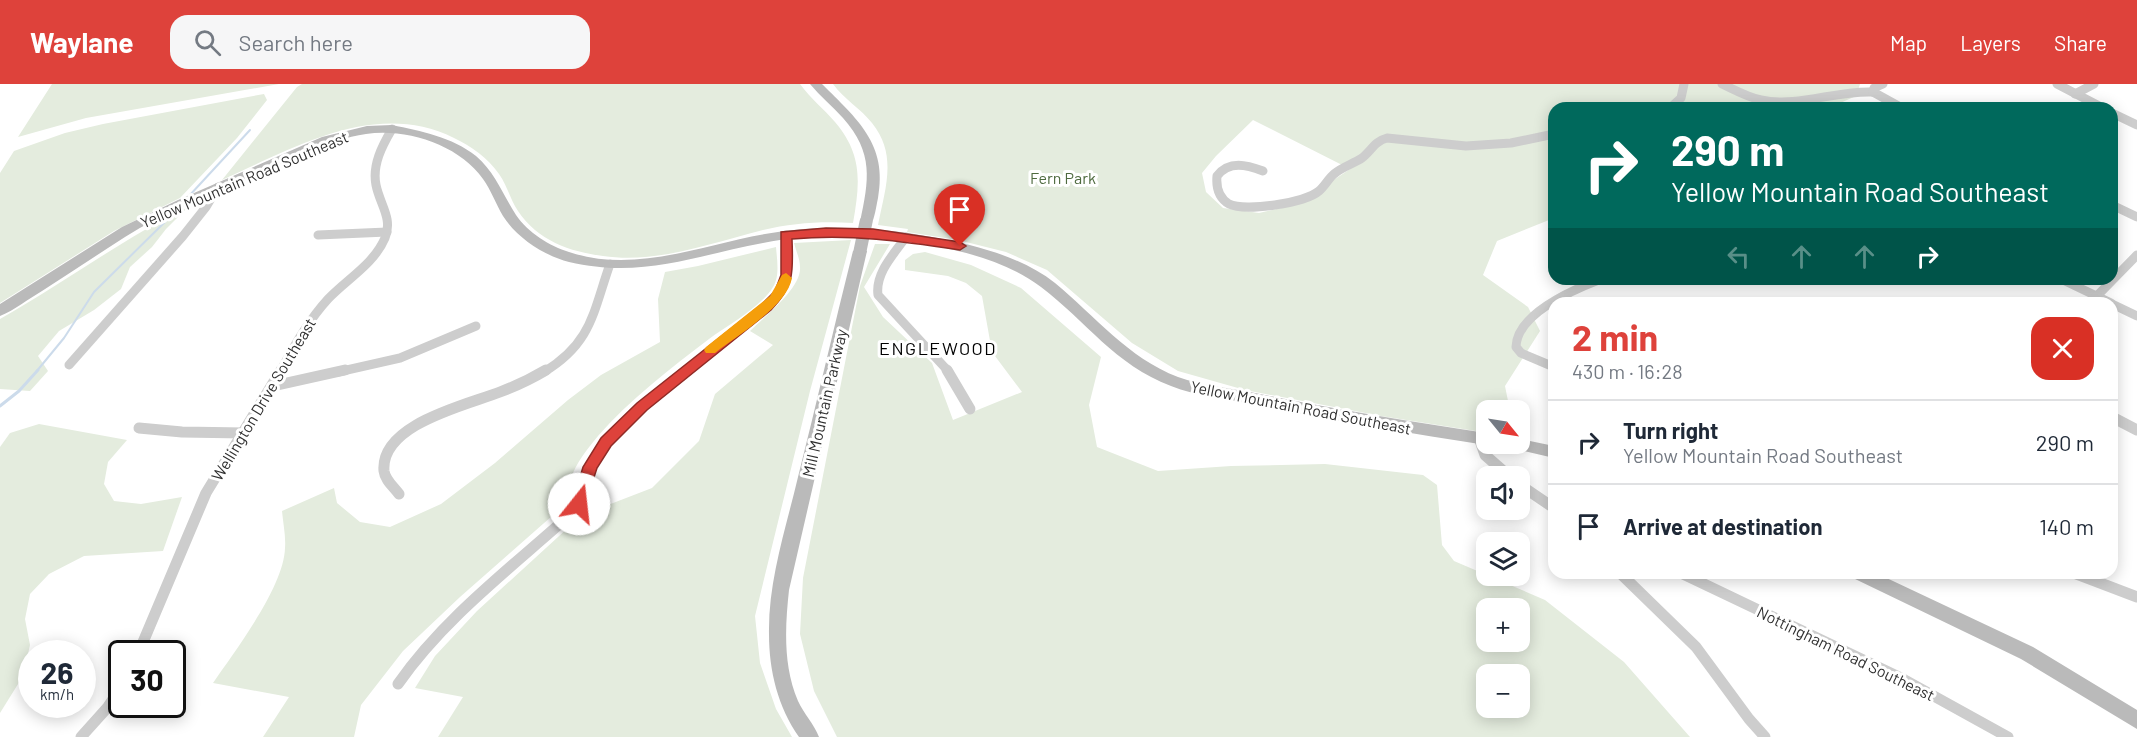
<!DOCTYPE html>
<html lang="en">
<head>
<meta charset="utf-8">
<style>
	:root { --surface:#fff; --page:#f6f6f7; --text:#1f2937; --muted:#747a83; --line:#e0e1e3; --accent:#de423b }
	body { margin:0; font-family:Barlow,sans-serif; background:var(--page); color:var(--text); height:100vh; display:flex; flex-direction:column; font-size:22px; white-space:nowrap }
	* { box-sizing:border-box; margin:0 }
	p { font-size:20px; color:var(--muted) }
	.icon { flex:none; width:33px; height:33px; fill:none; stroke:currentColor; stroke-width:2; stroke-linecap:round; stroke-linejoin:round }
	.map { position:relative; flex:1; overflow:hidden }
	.drawer { position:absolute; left:1548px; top:213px; width:570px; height:282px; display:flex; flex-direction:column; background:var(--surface); border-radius:18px; box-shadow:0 3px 15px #0003 }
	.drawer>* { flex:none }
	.top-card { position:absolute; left:1548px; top:18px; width:570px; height:183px; border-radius:18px; box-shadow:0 3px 15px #0003; background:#00695c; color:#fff; overflow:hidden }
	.needle { width:39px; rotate:120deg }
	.fabs { position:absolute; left:1476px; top:316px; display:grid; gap:12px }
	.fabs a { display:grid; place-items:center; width:54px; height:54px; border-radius:12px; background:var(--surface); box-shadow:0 3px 15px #0003; font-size:30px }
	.speed { position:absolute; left:18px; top:556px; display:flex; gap:12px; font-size:30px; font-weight:700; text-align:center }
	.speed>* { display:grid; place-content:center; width:78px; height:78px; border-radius:50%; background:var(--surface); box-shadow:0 3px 15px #0003; line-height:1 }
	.speed small { font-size:15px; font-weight:400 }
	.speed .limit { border:3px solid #111; border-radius:9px; background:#fff; color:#111 }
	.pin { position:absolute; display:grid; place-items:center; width:51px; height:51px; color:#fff; margin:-62px -26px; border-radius:50% 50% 50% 0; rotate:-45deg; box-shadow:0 0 6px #0007 }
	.pin .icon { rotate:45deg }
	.me { position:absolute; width:66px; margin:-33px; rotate:16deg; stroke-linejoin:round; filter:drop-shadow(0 0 4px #0008) }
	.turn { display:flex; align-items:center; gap:21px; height:126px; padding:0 24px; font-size:27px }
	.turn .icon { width:78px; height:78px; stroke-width:2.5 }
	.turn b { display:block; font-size:42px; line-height:51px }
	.lanes { display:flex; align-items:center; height:57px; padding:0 24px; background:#0003; justify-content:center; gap:30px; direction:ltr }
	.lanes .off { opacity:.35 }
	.round { display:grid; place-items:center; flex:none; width:63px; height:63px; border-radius:18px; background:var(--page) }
	.summary { display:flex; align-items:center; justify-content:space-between; height:102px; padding:0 24px }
	h1 { font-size:36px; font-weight:700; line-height:45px; color:var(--accent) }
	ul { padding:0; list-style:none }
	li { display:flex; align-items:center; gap:18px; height:84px; padding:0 24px; border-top:2px solid var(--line) }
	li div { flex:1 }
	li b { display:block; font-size:22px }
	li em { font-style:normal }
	header { display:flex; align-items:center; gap:36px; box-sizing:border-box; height:84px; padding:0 30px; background:var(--accent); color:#fff }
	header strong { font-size:28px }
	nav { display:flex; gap:33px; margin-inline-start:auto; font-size:21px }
	.search { width:420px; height:54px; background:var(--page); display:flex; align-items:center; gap:15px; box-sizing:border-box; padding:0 21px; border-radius:18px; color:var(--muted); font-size:22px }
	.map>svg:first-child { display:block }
</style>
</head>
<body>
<header>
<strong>Waylane</strong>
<div class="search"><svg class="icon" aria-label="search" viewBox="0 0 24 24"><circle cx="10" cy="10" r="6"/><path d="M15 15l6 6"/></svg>Search here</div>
<nav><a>Map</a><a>Layers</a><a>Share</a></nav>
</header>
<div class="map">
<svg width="2137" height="653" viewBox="0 0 2137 653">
	<rect width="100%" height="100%" fill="#fff"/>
	<g fill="#e4ecde" fill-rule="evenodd">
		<polygon points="52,0 279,0 86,34 18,53"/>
		<path d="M302,0H800C810,14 824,25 835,38C863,71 860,99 853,139C822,137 792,139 763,146C711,159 657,180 603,172C570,168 537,156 518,127C510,115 507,101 499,90C488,74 471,62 454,54C375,15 294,64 222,96L297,3Z"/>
		<path d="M833,0H1860L1856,12L1829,24H1554V134L1497,157L1483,191L1528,223L1540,247L1505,302L1510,327H1486V343L1482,348L1381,332L1245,306L1178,287L1132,259L1047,186L1006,168L958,156L907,148L908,145L878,141C885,105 898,71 872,39C861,25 844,15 833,0ZM1253,36L1350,85L1298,120L1259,129L1223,124L1206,108L1202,89L1216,72Z"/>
		<polygon points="264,10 267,16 237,54 180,114 114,147 0,219 0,89 14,67 65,49 103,40"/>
		<path d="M188,123L166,145L152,163L130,183L121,205L94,226L59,247L38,272L48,287L30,307L0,305V235C64,199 122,155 188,123Z"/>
		<path d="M851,156L810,307L755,532L760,579L776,625L792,653H438L463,613L415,604L435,572L477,527L582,431L652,404L699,357L715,310L773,261L750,247C764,233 802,204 800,183C800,175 796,167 794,159Z"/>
		<path d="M875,160H890L864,203L883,233L932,279L953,336L1022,308L992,268L982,212L966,199L948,192L905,186V176L913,170L925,168L971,181L1021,204L1101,273L1089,321L1097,363L1158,387L1231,382L1325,380L1423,391L1437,401L1442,461L1454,477L1545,516L1624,578L1690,653H837L814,607L800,550L803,494L860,202ZM1486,525H1520V558H1486ZM1486,591H1520V624H1486Z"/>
		<path d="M776,163C777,176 780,192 773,203C761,223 728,241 709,255C671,284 629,316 598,352C588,364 575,380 571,395C568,408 567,413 560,425L460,513L403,567L361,621L354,653H263L289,613L213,599C235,567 284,503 285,464C286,452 283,439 282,427L334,404L337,419L360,438L390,443L441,420L495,379L568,316L601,291L660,258L658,215L665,188L698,182Z"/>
		<polygon points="39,340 127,356 108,378 104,400 114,417 141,420 182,413 163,467 84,472 49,490 30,510 25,535 30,561 23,592 0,629 0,363 10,349"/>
	</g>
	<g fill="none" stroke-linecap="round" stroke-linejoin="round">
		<g stroke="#ccdbeb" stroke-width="2">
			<polyline points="189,112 250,46"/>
			<polyline points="36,288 64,254 94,208 176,127"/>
		</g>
		<polyline stroke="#ccdbeb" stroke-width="3" points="0,322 19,307 38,286"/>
		<g stroke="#cdcdcd" stroke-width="9">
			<path d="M1722,0C1735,6 1747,13 1761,16C1798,24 1836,6 1873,8"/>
			<polyline points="2057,0 2103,24"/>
			<polyline points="1873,8 1902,24"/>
			<polyline points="1873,8 1874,4 1883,0"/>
			<polyline points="2075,10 2094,0"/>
			<polyline points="1670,24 1681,14 1684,0"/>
			<polyline points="2112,29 2137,41"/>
			<path d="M1263,87C1247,81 1229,76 1217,92C1216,103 1219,114 1229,120C1245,128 1305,119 1319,107C1325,102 1328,95 1334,90C1342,83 1353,80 1362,74C1371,67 1375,57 1387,54L1466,62L1511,59L1554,50"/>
			<polyline points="2112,121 2137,133"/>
			<polyline points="318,151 387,148"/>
			<path d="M906,153C894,170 875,189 878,211L949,288"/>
			<polyline points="2061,195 2111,219"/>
			<polyline points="2090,219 2137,171"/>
			<polyline points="2112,220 2137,232"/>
			<polyline points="69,281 183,152 206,123 218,103"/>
			<path d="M1554,283L1521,269L1516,263C1517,229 1575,205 1601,195"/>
			<path d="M280,288C294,261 308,237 328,215C347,195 374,180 385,154C393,134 380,121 376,101C372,81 382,62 392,45"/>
			<polyline points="338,288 400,274 476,242"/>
			<path d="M544,288C592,259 593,228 610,180"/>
			<polyline points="685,288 775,215 786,192 786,151"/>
		</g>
		<g stroke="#cdcdcd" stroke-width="11">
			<polyline points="947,286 970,325"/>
			<polyline points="273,302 345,286"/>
			<polyline points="2112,333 2137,346"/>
			<polyline points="139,344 182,348 244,349"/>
			<polyline points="1479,354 1485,371 1510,393"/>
			<polyline points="1520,401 1554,424"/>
			<path d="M399,410C394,403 385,396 384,387C380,340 467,321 500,308C516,302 531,295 546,286"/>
			<polyline points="1620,489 1696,563 1749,635 1765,653"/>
			<polyline points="1681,489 1903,595 2008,653"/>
			<polyline points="2074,489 2137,513"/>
			<polyline points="138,570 206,409 281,286"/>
			<path d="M398,600C444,534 512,483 572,429L583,412L590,383L606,358L642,322L687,286"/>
			<polyline points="81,653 107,624 122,602"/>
		</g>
		<g fill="#bababa" fill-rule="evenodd">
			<path d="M810,0H822C857,35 888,60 878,114C876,123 875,133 871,141L866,142L860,138C869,96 874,69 843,34C832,22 820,12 810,0Z"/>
			<path d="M392,41C421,47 452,53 476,72C495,88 503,111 516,131C528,149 550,162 569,168C635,190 701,161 765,150C820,140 877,143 932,153C974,161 1021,172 1055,199C1095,232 1128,274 1178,293C1202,302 1230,304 1255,309C1332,325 1408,337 1486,349V360H1489L1486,361C1407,349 1329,336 1251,320C1225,314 1196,312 1171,302C1115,281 1086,237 1041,203C1010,180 972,169 935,162C879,151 819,148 763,159C693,172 642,195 569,178C543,171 517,154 503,132C496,120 491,106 483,95C459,61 407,44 366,50C326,56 288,77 251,93C209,112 164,128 125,153C97,171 70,189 42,207C28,215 15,226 0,232V220L122,143L178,116L322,53L367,42Z"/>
			<path d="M860,163L867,167L789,506C785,543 783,582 798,617C804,630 814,640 819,653H799C778,623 769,587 769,550C768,497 786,444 798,393C817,318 834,242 853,167Z"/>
			<polygon points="1520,355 1554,362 1554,374 1511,364 1508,360 1520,360"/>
			<polygon points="1851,489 1876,489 2033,563 2137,626 2137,645 2021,575 1853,494"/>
		</g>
		<polyline stroke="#bababa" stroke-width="13" points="860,167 866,138"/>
	</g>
	<path fill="#de423b" stroke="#902b26" stroke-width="1.5" d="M826,144L873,145L960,158L966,162L960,166C901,157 852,150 792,155C793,188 795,201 771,226L647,326L611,362L597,384L584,424H574L572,420L583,383L601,354L637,319L762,220L775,207L781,191V148Z"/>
	<path fill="#f59e0b" d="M786,189L792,194C787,222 738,251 715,269H706L704,266L706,263L770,212L782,191Z"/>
	<g text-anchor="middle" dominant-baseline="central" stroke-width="6" stroke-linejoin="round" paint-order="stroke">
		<g font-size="16" fill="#4e6a3f" stroke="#fff">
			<text x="1063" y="93">Fern Park</text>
		</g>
		<g font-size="16" fill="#303030" stroke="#fff">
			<text transform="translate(244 95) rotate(-23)">Yellow Mountain Road Southeast</text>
			<text transform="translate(263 315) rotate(-59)">Wellington Drive Southeast</text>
			<text transform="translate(824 319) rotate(-77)">Mill Mountain Parkway</text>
			<text transform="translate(1301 323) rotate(11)">Yellow Mountain Road Southeast</text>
			<text transform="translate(1846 569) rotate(26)">Nottingham Road Southeast</text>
		</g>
		<g font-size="18" letter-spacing="1.5" fill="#000" stroke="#fff">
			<text x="938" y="264">ENGLEWOOD</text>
		</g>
	</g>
</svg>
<div class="fabs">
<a><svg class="needle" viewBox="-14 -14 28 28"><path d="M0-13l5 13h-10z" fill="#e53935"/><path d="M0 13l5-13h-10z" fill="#747a83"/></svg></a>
<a><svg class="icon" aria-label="sound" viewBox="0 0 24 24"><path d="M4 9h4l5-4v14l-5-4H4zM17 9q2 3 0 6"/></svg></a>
<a><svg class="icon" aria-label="layers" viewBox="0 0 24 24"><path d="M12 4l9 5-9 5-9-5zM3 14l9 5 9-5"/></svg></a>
<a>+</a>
<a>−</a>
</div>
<div class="speed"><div>26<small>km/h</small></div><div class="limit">30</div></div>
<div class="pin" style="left:960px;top:162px;background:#d93025"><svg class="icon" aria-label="arrive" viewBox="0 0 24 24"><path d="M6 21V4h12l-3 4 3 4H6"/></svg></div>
<svg class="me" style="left:579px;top:420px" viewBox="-20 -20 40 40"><circle r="19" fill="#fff"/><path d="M0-13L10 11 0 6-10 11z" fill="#de423b"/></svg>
<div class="top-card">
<div class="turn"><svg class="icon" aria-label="right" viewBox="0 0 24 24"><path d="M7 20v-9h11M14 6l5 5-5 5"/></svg><div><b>290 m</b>Yellow Mountain Road Southeast</div></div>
<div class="lanes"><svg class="icon off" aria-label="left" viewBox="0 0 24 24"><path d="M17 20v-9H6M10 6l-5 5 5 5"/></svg><svg class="icon off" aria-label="ahead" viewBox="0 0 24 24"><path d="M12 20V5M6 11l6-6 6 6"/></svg><svg class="icon off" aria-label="ahead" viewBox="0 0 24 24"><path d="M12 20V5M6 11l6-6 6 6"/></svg><svg class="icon" aria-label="right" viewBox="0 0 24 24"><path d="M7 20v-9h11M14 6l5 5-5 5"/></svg></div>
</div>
<section class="drawer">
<div class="summary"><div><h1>2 min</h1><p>430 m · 16:28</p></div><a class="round" style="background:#d93025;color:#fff"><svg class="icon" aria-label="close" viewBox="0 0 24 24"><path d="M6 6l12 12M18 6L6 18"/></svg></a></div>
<ul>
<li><svg class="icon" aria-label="right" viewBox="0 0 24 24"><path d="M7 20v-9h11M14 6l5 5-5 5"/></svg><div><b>Turn right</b><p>Yellow Mountain Road Southeast</p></div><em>290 m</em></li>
<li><svg class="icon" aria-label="arrive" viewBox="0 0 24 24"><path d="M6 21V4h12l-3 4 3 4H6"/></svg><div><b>Arrive at destination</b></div><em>140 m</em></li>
</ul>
</section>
</div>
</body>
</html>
